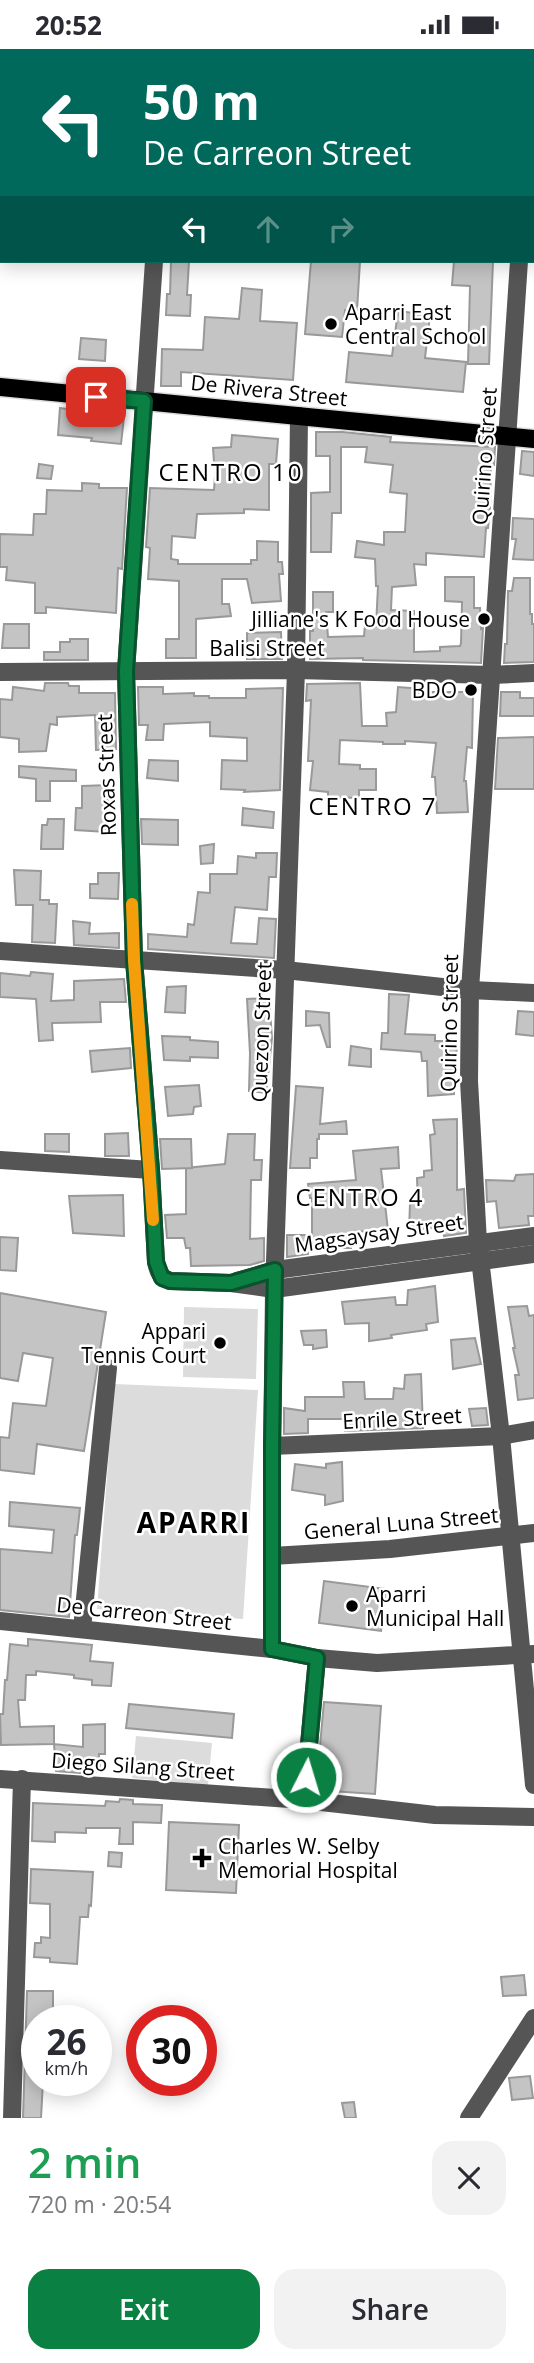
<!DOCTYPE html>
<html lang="en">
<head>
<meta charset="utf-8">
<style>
	:root { --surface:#fff; --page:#f2f2f3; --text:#2b2b33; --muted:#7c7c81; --accent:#0b8043 }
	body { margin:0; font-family:"Open Sans",sans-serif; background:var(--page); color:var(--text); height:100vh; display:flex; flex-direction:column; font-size:26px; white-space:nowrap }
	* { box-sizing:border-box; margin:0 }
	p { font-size:23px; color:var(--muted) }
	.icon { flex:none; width:38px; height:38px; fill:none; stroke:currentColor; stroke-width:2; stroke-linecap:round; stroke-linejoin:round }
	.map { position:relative; height:2069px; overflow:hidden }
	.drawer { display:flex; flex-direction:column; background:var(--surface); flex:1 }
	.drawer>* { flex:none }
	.hud { position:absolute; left:0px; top:0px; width:536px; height:214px; box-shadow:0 4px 18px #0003; background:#00695c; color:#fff; overflow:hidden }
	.speed { position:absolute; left:21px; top:1956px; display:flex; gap:14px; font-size:35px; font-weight:700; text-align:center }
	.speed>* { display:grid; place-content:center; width:91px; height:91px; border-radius:50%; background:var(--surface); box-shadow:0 4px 18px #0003; line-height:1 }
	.speed small { font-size:18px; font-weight:400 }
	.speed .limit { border:10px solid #d22; background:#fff; color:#111 }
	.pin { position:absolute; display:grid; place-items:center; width:60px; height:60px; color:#fff; margin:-30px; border-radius:14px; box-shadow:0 4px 10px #0006 }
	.me { position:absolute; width:77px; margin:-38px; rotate:5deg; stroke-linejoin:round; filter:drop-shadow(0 0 5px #0008) }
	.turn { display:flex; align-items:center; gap:24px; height:147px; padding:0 28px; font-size:32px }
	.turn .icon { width:91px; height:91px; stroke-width:2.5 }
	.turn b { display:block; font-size:49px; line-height:60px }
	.lanes { display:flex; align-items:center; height:66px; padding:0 28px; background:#0003; justify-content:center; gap:35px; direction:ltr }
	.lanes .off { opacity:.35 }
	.round { display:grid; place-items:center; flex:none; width:74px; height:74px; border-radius:21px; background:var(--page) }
	.summary { display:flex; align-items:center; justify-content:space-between; height:119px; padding:0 28px }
	h1 { font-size:42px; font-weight:600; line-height:52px; color:#1e9e55 }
	.cta { display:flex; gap:14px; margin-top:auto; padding:14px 28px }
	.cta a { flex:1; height:80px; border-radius:21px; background:var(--accent); color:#fff; font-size:28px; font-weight:600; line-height:80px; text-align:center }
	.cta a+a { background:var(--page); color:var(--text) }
	.status { display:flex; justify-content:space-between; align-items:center; height:49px; padding:0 35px; background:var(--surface); direction:ltr }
	.status svg { height:19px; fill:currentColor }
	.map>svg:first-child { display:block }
</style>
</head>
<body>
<div class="status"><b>20:52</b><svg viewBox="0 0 49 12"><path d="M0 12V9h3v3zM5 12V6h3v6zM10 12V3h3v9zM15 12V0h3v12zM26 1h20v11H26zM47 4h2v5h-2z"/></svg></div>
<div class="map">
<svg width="534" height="2069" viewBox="0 0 534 2069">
	<rect width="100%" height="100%" fill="#fff"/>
	<g fill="#dcdcdc">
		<polygon points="184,1258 258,1260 256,1330 183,1328"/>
		<polygon points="114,1335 258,1341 243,1570 97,1560"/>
		<polygon points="136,1687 212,1694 208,1736 132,1729"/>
	</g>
	<g fill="#c4c4c4" stroke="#999" stroke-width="2">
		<polygon points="171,212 189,212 187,246 191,246 190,267 166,266 167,245 170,245"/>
		<polygon points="311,212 360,212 357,262 345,261 342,288 305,285"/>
		<polygon points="454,212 493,212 489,315 468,315 470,237 452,236"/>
		<polygon points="242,239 262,241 260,272 297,274 293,331 181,323 181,337 161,337 162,300 203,301 205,268 239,270"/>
		<polygon points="398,262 430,266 425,309 466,313 463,343 346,333 349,303 392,307"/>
		<polygon points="81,289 106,291 105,312 79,310"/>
		<polygon points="60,359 124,368 121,395 91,392 92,389 58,386"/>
		<polygon points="316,383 343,383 391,388 390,393 495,398 494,416 491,416 490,459 488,479 486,479 484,508 426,504 426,516 414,515 416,536 392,538 391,561 414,562 414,603 440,602 440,598 460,597 461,594 462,553 445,552 445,528 474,528 474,559 480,559 481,580 483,579 481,614 363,611 363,609 310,610 310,582 313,582 313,543 333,543 333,563 326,563 328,588 364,587 365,576 376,577 378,537 376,537 375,510 355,508 357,492 384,496 384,483 405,483 407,445 390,443 393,416 365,413 367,398 341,398 341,464 332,464 331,503 311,503 311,444 330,443 330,407 316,407"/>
		<polygon points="232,386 278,390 276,415 269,415 269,461 244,460 244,464 197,465 195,489 172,487 171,510 178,511 178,515 251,515 251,511 257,511 257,492 278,493 278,513 282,513 283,525 279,525 281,552 252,554 247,530 222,530 222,555 229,555 231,567 196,570 196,609 166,609 166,590 179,590 179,532 148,530 150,499 146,498 150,439 214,441 216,413 214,413 213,399 231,398"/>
		<polygon points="522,402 534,403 534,427 520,425"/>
		<polygon points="39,415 53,417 51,430 37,429"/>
		<polygon points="82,434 99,435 99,439 127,439 122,520 118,519 116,564 46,558 46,564 35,564 35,534 6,531 7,518 0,518 0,485 33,486 34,465 46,465 47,441 82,442"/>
		<polygon points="513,469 534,470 534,511 513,510 516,490 512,490"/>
		<polygon points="514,529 530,529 530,565 532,565 532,575 534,575 534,613 504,614 505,595 507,595 508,542 512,542"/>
		<polygon points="4,575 29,575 29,599 2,599"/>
		<polygon points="281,583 282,610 247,610 247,584"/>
		<polygon points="70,590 88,590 88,611 44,611 44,603 60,603 60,593 70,593"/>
		<polygon points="45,634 68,634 69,637 79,637 79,644 115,644 116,700 96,701 95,666 57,668 57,676 50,675 46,702 19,703 19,690 0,688 0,650 12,651 13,638 44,642"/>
		<polygon points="360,634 362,677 387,677 386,664 396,663 398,638 423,640 423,643 473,643 472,699 467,698 464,732 466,732 468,763 437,764 435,728 432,728 436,694 405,692 405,695 383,695 383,693 340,691 339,715 360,716 360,720 376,720 376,741 359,741 359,749 328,748 328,743 310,741 313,712 308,712 311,651 306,652 307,635"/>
		<polygon points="138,638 163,638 163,645 194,644 194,647 209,647 209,649 246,649 246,640 283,639 280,741 244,743 245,741 221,740 222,711 247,712 247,689 210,687 210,673 164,675 163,691 146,691 148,676 139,676"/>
		<polygon points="501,643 520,643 520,649 534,649 534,667 500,667"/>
		<polygon points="534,688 534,740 495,740 498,689"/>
		<polygon points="149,711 178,712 178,732 147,729"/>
		<polygon points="19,717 76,721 76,732 50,732 50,752 36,752 36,730 19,728"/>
		<polygon points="109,736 106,783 75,781 76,759 82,759 82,737"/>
		<polygon points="243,759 274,763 273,779 242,776"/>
		<polygon points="48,770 64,770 63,800 41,800 42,776 47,776"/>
		<polygon points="141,770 178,771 178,796 142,795"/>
		<polygon points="214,795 213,814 201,815 200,797"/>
		<polygon points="256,804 277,804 276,828 269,828 267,861 235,858 231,894 257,895 259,869 276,870 274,909 148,900 148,885 187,888 188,875 194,876 198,843 210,844 210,825 237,825 238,807 256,809"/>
		<polygon points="14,821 41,822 40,851 49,851 49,855 57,855 55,894 32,893 33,856 16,856"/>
		<polygon points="98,824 119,824 118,850 90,849 90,835 98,835"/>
		<polygon points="73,872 90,874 89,885 119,884 119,899 74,896"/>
		<polygon points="31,923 53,925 51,952 74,951 74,932 124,930 126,953 100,953 101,973 52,974 53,991 39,992 36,950 0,948 0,924 30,927"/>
		<polygon points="186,937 185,964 165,963 167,938"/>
		<polygon points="389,945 409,946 405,985 435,986 435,992 457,992 456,1012 453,1012 454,1045 428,1047 427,1012 422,1012 421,1003 381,1000 382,984 388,984"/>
		<polygon points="269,949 272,989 266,1044 249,1042 250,1004 247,950"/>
		<polygon points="306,962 329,964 330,998 327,998 320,976 306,977"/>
		<polygon points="518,962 534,963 534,987 516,985"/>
		<polygon points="162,987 190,988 190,991 218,993 218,1009 190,1008 190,1012 164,1011"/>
		<polygon points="351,997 371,1000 371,1018 349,1016"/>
		<polygon points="130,999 131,1019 92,1023 90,1002"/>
		<polygon points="199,1036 201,1057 194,1058 193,1065 168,1067 165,1038"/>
		<polygon points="296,1037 323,1039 320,1075 346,1072 347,1085 319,1085 319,1090 317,1090 317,1109 310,1109 310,1119 290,1119"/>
		<polygon points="457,1070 457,1141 464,1140 466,1184 444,1187 443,1178 409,1181 410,1155 418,1155 417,1129 424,1128 424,1122 432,1121 430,1086 435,1085 433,1071"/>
		<polygon points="128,1084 129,1107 105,1107 105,1085"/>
		<polygon points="45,1085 69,1085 69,1103 45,1102"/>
		<polygon points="228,1085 255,1085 254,1111 262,1111 261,1131 251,1131 250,1190 264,1189 264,1212 250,1216 191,1217 190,1199 186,1199 184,1189 167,1189 165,1166 186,1165 186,1119 225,1115"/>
		<polygon points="160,1090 191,1090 192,1119 162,1120"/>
		<polygon points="398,1098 399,1119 381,1120 388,1181 350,1183 351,1199 308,1199 308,1205 287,1208 287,1186 312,1186 312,1149 310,1149 308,1135 356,1131 353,1102"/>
		<polygon points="534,1125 534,1167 528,1167 529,1176 499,1179 496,1152 487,1153 486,1131 514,1132 516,1126"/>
		<polygon points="123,1146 124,1187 73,1184 69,1147"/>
		<polygon points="0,1188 18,1189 16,1222 0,1221"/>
		<polygon points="435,1237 438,1273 426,1275 427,1281 391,1286 392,1289 369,1292 369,1274 345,1275 342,1253 395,1248 396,1256 407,1256 408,1241"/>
		<polygon points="0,1244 106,1263 84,1402 37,1395 34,1425 0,1421 0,1388 9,1389 13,1354 46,1357 53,1309 23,1304 18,1332 0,1329"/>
		<polygon points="527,1257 529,1267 534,1266 534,1349 518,1351 515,1326 519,1326 513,1299 515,1299 508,1258"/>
		<polygon points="326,1281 327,1298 313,1300 313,1296 304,1296 301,1282"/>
		<polygon points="475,1289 481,1315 453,1320 451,1291"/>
		<polygon points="421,1325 423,1379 345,1382 345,1370 308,1370 308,1384 284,1385 284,1359 305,1362 305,1348 344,1348 343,1333 364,1333 365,1350 393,1350 394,1339 404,1340 405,1326"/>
		<polygon points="486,1359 488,1376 472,1377 469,1360"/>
		<polygon points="342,1413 343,1452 325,1456 325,1446 292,1441 295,1415 326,1419 326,1415"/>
		<polygon points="10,1453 80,1459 77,1486 75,1486 69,1568 0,1561 0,1500 52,1504 54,1481 9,1477"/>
		<polygon points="324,1532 386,1540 381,1582 319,1574"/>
		<polygon points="28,1590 92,1596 90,1612 113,1614 111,1637 92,1636 92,1631 74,1629 74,1626 36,1622 36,1626 26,1626 25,1651 18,1651 20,1678 54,1677 54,1695 1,1696 0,1665 3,1665 5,1631 7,1631 10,1595 28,1597"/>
		<polygon points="324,1653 381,1657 375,1745 316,1741"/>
		<polygon points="129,1655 234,1665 232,1689 126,1679"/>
		<polygon points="105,1675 105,1705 99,1705 100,1722 80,1724 56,1722 54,1695 83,1698 83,1676"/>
		<polygon points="120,1750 133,1751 133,1755 162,1756 161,1774 133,1773 133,1795 119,1795 120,1779 86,1779 86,1784 55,1783 55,1793 32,1792 33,1754 105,1757 106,1752 119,1753"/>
		<polygon points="169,1773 239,1776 236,1844 166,1841"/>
		<polygon points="109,1803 122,1804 121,1818 108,1817"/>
		<polygon points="31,1820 93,1823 91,1857 89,1856 88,1868 80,1868 77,1915 50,1913 50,1909 34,1908 35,1894 41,1894 41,1888 50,1889 50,1855 30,1854"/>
		<polygon points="524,1926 526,1946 503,1947 501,1928"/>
		<polygon points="27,1942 53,1942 53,1972 37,1972 37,2032 43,2032 41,2069 23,2069"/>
		<polygon points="530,2027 533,2049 512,2051 509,2029"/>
		<polygon points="354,2053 356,2069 345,2069 342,2054"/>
	</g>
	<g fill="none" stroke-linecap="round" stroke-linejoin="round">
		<g stroke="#dbdbdb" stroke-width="21">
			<polyline id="major" points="0,338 534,390"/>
		</g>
		<g stroke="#555" stroke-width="18">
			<polyline points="15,2 15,0"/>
			<polyline points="169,2 169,0"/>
			<polyline points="310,2 310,0"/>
			<polyline points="532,2 532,0"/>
			<polyline points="0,4 2,4"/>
			<polyline points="0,122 2,108"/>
			<path d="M154,212L126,622L134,911L151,1121L156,1213C158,1223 160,1228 170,1232L231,1234L274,1240L534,1205"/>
			<polyline points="519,212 470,941 469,1032 478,1193 501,1387 534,1736"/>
			<polyline points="0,623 296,621 491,626 534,624"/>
			<polyline points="0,902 285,921 470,941 534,944"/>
			<polyline points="0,1111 151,1121"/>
			<polyline points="237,1232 275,1221 534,1187"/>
			<polyline points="272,1397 501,1387 534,1381"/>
			<polyline points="272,1507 390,1500 534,1484"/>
			<polyline points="0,1572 272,1600 317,1609 377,1614 534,1605"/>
			<polyline points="82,1580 108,1319"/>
			<polyline points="272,1600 272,1414 274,1240 296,621 299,367"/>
			<polyline points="0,1730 304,1751 435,1766 534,1768"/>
			<polyline points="304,1751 317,1609"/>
			<polyline points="12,2069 22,1730"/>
			<polyline points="469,2069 534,1969"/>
		</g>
		<use href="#major" stroke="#000" stroke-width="18"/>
	</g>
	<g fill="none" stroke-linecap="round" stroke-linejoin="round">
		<g stroke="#07532c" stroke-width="18">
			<polyline id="route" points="96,348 144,352 126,622 134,911 151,1121 156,1213 162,1229 170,1232 231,1234 275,1221 272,1397 272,1600 317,1609 306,1728"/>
		</g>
		<use href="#route" stroke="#0b8043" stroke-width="12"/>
		<polyline stroke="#f59e0b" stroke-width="12" points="132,855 134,911 153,1171"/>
	</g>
	<g fill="#000" stroke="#fff" stroke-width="2.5">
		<circle cx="331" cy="275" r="7"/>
		<circle cx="484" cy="570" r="7"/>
		<circle cx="471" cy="641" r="7"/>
		<circle cx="220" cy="1294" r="7"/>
		<circle cx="352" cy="1557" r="7"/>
		<path d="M198.5 1798.5h7v7h7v7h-7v7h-7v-7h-7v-7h7z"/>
	</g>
	<g text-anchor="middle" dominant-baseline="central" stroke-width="5" stroke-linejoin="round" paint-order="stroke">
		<g font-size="21" fill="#000" stroke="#fff" text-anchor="start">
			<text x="345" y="263">Aparri East<tspan x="345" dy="24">Central School</tspan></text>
			<text x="470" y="570" text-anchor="end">Jilliane's K Food House</text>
			<text x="457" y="641" text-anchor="end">BDO</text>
			<text x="206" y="1282" text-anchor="end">Appari<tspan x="206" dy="24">Tennis Court</tspan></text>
			<text x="366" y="1545">Aparri<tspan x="366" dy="24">Municipal Hall</tspan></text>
			<text x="218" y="1797">Charles W. Selby<tspan x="218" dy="24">Memorial Hospital</tspan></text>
		</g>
		<g font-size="21" fill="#000" stroke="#fff">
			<text transform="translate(269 341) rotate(6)">De Rivera Street</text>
			<text transform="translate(484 407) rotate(-86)">Quirino Street</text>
			<text x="267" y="599">Balisi Street</text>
			<text transform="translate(106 726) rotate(-92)">Roxas Street</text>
			<text transform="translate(449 974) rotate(-89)">Quirino Street</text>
			<text transform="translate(261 983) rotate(-88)">Quezon Street</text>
			<text transform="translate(379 1184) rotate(-8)">Magsaysay Street</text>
			<text transform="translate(402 1369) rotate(-3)">Enrile Street</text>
			<text transform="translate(401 1474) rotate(-5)">General Luna Street</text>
			<text transform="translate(144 1564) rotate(6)">De Carreon Street</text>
			<text transform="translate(143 1717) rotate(4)">Diego Silang Street</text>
		</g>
		<g font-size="24" letter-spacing="2" fill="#000" stroke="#fff">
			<text x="231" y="422">CENTRO 10</text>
			<text x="373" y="756">CENTRO 7</text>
			<text x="360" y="1147">CENTRO 4</text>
		</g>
		<g font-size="28" font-weight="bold" letter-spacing="2" fill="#000" stroke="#fff">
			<text x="194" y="1473">APARRI</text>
		</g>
	</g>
</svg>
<div class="speed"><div>26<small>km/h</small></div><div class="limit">30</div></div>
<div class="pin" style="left:96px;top:348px;background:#d93025"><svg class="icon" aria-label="arrive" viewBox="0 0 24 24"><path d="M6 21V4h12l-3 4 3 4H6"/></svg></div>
<svg class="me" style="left:306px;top:1728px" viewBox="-20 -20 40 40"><circle r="17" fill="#0b8043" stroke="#fff" stroke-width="3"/><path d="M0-11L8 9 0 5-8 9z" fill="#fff"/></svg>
<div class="hud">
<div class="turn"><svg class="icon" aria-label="left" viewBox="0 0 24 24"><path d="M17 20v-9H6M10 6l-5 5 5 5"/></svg><div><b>50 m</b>De Carreon Street</div></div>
<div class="lanes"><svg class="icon" aria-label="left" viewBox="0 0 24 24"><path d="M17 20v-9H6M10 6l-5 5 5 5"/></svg><svg class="icon off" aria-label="ahead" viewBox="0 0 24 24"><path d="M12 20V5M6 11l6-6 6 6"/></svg><svg class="icon off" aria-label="right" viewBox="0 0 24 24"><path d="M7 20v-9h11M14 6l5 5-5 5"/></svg></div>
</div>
</div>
<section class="drawer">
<div class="summary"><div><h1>2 min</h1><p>720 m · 20:54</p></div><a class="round"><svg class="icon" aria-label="close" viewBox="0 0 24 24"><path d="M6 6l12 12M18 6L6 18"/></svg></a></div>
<div class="cta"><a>Exit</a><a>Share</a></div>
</section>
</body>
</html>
